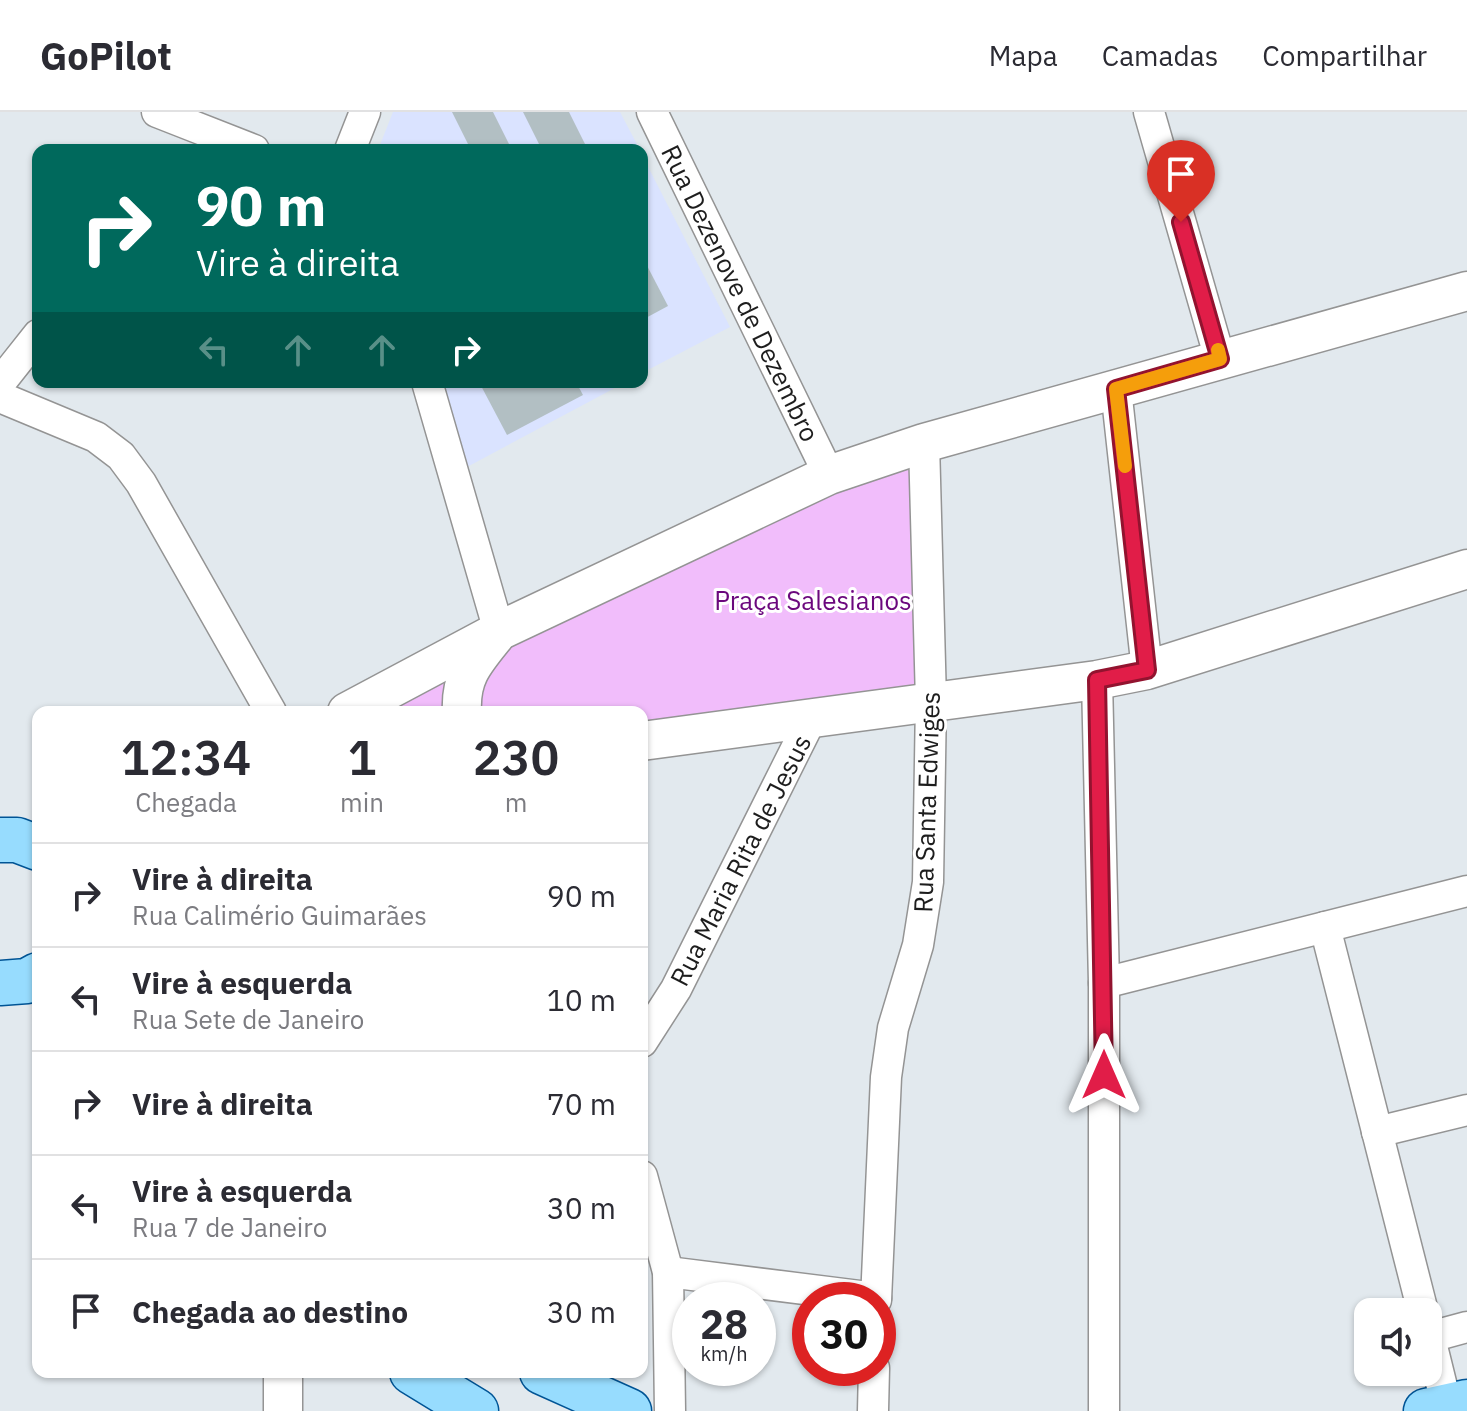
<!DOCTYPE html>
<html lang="pt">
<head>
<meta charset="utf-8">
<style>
	:root { --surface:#fff; --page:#f2f2f3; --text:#2b2b33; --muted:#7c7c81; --line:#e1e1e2 }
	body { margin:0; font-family:"IBM Plex Sans",sans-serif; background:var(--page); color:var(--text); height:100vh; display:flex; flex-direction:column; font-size:30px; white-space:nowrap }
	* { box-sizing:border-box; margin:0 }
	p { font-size:26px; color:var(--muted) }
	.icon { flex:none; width:44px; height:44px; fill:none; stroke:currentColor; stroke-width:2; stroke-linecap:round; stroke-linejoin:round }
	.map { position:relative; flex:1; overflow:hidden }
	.side { position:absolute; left:32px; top:594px; width:616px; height:672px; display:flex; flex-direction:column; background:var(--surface); border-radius:16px; box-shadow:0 2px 6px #0004 }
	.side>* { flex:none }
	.banner { position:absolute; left:32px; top:32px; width:616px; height:244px; border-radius:16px; box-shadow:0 2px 6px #0004; background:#00695c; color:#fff; overflow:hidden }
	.tools { position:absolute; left:1354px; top:1186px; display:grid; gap:16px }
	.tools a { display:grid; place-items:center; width:88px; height:88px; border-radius:16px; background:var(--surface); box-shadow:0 2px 6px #0004; font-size:40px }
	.speed { position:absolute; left:672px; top:1170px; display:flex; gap:16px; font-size:40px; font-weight:700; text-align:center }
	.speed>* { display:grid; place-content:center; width:104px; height:104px; border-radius:50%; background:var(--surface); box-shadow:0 2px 6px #0004; line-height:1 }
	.speed small { font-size:20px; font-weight:400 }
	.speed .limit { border:12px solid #d22; background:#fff; color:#111 }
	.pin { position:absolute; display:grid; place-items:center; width:68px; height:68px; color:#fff; margin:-82px -34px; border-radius:50% 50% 50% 0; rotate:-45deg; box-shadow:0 0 8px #0007 }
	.pin .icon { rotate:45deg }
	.me { position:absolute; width:88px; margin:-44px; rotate:0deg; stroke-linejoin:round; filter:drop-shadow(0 0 6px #0008) }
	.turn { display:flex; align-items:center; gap:28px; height:168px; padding:0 32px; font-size:36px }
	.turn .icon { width:104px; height:104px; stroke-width:2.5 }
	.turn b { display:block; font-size:56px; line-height:68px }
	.lanes { display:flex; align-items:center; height:76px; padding:0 32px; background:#0003; justify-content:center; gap:40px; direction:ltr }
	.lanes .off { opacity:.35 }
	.eta { display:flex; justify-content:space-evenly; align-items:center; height:136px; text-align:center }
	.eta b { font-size:48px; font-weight:600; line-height:56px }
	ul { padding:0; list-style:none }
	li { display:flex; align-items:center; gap:24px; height:104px; padding:0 32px; border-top:2px solid var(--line) }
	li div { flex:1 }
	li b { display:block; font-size:30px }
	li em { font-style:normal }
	header { display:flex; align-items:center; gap:48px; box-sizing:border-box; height:112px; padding:0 40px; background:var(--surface); border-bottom:2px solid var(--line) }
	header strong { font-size:38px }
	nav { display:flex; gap:44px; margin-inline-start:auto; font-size:28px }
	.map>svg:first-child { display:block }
</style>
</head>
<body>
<header>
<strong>GoPilot</strong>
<nav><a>Mapa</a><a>Camadas</a><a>Compartilhar</a></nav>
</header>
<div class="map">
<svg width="1467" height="1299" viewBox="0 0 1467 1299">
	<rect width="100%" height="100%" fill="#e2e9ee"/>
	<g fill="#dae3ff">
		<polygon points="393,0 620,0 640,38 378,38"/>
		<polygon points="642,43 730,215 642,261"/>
		<polygon points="440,270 626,270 467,355"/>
	</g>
	<polygon fill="#f1bdfb" points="916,342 922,579 642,620 642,600 358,600"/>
	<g fill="#b2bfc3">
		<polygon points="452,0 493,0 512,38 471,38"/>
		<polygon points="523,0 569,0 588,38 542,38"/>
		<polygon points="642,144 668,194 642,208"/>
		<polygon points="479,270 576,270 583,283 507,323"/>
	</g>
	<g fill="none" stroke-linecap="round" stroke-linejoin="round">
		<g stroke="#949494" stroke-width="33">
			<g id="minor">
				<polyline points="157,0 254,38"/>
				<polyline points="652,0 829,363"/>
				<polyline points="1149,0 1220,247"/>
				<polyline points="350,38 365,0"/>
				<polyline points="427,270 499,519"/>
				<polyline points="0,271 38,223"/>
				<polyline points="1116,277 1147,558"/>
				<polyline points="0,285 96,325 121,344 141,371 271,600"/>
				<polyline points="1097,568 1104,871 1104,1299"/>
				<polyline points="1325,815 1423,1200"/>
				<polyline points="1104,871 1467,779"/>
				<polyline points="642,930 676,877 812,605"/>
				<polyline points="1377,1020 1467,998"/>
				<polyline points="642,1064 668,1160 670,1299"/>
				<polyline points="668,1160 876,1186"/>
				<polyline points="876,1188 886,965 893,916 918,833 928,770 931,589 924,331"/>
				<polyline points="1428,1218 1447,1295"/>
				<polyline points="1430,1225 1467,1215"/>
				<polyline points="873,1299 874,1256"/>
			</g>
		</g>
		<g stroke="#949494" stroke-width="41">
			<g id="tertiary">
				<polyline points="347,600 499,519 829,363 924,331 1467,179"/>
				<path d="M462,600C460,565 474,550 495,524"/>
				<polyline points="642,629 1097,568 1147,558 1467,457"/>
				<polyline points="283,1260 283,1299"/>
			</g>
		</g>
		<g stroke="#005495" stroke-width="47">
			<g id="primary">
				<polyline points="0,728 17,728 38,736"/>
				<polyline points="0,871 27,869 38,863"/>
				<polyline points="412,1260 476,1299"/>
				<polyline points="542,1260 629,1299"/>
				<polyline points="1426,1299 1467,1290"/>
			</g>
		</g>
		<use href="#minor" stroke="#fff" stroke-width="30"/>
		<use href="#tertiary" stroke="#fff" stroke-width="38"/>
		<use href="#primary" stroke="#97dcfe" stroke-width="44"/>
	</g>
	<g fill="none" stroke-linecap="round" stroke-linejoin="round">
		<g stroke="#92132f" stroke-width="20">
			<polyline id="route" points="1104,963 1097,568 1147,558 1116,277 1220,247 1181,110"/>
		</g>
		<use href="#route" stroke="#e11d48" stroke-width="14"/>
		<polyline stroke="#f59e0b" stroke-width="14" points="1125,354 1116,277 1220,247 1218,238"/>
	</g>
	<g text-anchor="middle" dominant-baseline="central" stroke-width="6" stroke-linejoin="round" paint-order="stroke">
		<g font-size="26" fill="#1d1d1d" stroke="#fff">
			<text transform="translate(741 181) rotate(64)">Rua Dezenove de Dezembro</text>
			<text transform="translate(926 690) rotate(-88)">Rua Santa Edwiges</text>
			<text transform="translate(740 748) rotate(-63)">Rua Maria Rita de Jesus</text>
		</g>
		<g font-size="26" fill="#6b087d" stroke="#fff">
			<text x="813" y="488">Praça Salesianos</text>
		</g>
	</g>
</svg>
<div class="tools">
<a><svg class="icon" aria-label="sound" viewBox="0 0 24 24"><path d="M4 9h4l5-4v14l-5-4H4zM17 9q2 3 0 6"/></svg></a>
</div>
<div class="speed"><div>28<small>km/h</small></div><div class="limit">30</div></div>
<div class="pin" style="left:1181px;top:110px;background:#d93025"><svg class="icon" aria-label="arrive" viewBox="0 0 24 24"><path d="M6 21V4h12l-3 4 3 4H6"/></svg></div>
<svg class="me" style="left:1104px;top:963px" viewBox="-20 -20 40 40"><path d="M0-17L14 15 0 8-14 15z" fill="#e11d48" stroke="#fff" stroke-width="4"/></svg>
<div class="banner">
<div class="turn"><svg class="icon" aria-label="right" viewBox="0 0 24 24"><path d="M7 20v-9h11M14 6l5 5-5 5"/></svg><div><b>90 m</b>Vire à direita</div></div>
<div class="lanes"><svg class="icon off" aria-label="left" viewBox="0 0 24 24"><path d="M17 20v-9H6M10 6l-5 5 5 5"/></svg><svg class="icon off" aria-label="ahead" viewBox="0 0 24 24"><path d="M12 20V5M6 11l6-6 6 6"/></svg><svg class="icon off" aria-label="ahead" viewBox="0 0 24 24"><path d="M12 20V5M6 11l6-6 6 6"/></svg><svg class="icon" aria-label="right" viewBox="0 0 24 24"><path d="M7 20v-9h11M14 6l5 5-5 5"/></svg></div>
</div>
<section class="side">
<div class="eta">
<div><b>12:34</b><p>Chegada</p></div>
<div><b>1</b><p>min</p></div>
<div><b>230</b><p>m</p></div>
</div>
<ul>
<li><svg class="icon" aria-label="right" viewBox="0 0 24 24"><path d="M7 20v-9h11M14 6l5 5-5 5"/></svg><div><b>Vire à direita</b><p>Rua Calimério Guimarães</p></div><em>90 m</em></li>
<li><svg class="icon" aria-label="left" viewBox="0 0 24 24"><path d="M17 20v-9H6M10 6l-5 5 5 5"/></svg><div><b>Vire à esquerda</b><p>Rua Sete de Janeiro</p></div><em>10 m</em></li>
<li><svg class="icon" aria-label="right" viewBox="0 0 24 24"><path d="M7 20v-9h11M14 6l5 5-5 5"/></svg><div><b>Vire à direita</b></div><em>70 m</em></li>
<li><svg class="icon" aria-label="left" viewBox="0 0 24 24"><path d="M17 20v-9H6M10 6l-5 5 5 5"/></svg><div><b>Vire à esquerda</b><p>Rua 7 de Janeiro</p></div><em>30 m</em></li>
<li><svg class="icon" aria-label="arrive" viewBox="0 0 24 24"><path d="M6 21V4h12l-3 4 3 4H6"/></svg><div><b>Chegada ao destino</b></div><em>30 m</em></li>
</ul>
</section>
</div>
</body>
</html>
